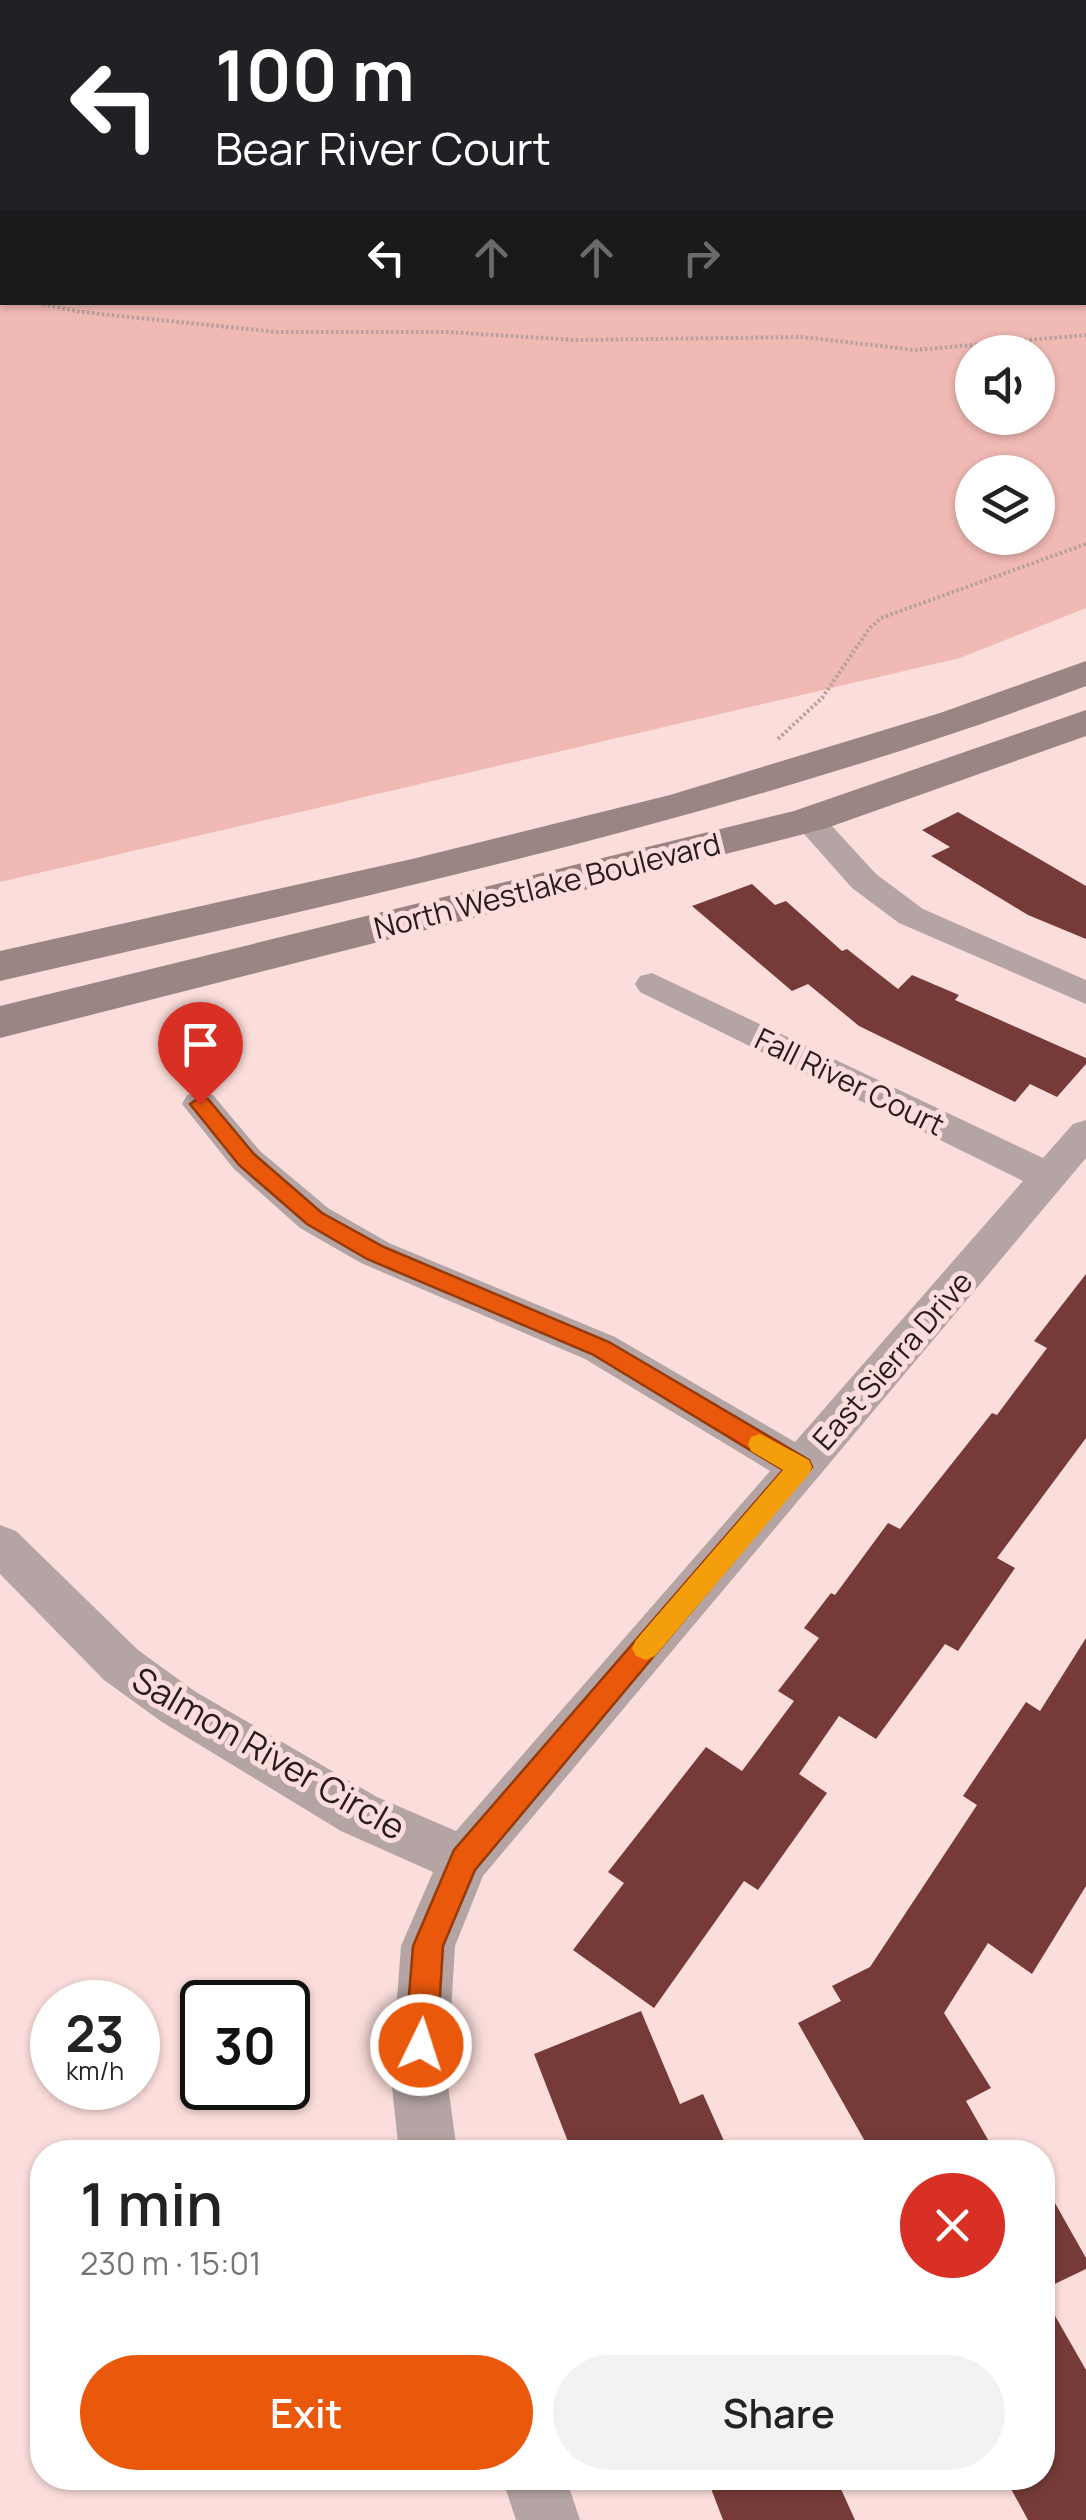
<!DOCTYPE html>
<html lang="en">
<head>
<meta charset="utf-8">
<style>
	:root { --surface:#fff; --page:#f2f2f2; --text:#222; --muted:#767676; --accent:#ea580c }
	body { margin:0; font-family:Manrope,sans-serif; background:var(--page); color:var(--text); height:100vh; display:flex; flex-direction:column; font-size:38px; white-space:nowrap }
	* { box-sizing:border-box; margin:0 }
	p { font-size:32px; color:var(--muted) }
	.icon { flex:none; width:55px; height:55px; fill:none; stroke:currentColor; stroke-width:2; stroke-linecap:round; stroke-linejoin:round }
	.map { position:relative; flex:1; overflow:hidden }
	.details { position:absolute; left:30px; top:2140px; width:1025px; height:350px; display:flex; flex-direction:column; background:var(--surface); border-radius:40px; box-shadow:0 2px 8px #0004 }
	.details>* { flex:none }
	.guide { position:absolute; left:0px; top:0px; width:1088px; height:305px; box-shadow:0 2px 8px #0004; background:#202124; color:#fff; overflow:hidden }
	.controls { position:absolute; left:955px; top:335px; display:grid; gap:20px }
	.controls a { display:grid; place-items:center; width:100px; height:100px; border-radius:50%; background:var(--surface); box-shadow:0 2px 8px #0004; font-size:50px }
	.speed { position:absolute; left:30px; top:1980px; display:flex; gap:20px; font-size:50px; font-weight:700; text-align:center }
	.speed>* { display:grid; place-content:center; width:130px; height:130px; border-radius:50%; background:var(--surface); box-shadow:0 2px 8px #0004; line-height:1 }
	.speed small { font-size:25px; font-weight:400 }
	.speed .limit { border:5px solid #111; border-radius:15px; background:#fff; color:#111 }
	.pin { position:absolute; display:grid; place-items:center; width:85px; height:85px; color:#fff; margin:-102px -42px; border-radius:50% 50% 50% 0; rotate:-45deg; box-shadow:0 0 10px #0007 }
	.pin .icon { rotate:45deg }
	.me { position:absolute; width:110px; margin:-55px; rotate:4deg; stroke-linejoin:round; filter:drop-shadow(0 0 8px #0008) }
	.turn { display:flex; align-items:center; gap:35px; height:210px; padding:0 50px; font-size:45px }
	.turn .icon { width:130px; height:130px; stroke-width:2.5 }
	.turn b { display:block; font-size:70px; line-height:85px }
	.lanes { display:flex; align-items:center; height:95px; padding:0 50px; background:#0003; justify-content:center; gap:50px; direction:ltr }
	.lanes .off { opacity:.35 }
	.round { display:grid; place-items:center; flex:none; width:105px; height:105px; border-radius:52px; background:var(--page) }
	.headline { display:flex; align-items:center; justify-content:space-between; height:170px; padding:0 50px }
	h1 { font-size:60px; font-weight:600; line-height:75px }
	.action { display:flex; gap:20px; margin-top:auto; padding:20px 50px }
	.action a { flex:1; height:115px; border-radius:60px; background:var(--accent); color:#fff; font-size:40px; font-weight:600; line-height:115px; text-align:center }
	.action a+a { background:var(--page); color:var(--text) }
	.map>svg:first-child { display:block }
</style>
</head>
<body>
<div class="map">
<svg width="1086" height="2520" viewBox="0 0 1086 2520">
	<rect width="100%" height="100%" fill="#fbdedb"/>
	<g fill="#f1b9b4" fill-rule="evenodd">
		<polygon points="0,0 344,0 2,2 0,29"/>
		<polygon points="493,0 1086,0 1086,155 1085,2 486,2"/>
		<path d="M0,75L2,302H1085L1086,287V608L960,658L0,882ZM1038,352V418H972V352ZM1038,472V538H972V472Z"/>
	</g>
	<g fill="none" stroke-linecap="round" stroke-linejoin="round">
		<polyline stroke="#c3817c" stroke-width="5" points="156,2 187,0"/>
	</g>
	<g fill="#763b38">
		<polygon points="958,812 1086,886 1086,939 1028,915 931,856 950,847 922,830"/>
		<polygon points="752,884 775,905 786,901 842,951 847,949 898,989 912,975 959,995 955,1000 1086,1058 1086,1064 1057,1097 1030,1084 1015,1102 859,1026 808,984 792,991 692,906"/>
		<polygon points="1086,1274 1086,1438 997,1558 1015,1568 958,1651 945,1644 876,1739 839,1716 799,1774 827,1793 758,1890 744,1881 654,2008 573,1950 624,1883 608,1872 706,1747 742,1771 794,1701 778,1691 819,1638 804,1628 831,1593 835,1595 888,1523 900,1529 992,1413 997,1415 1047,1348 1034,1341"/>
		<polygon points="1086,1638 1086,1886 1032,1974 988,1943 944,2013 991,2088 966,2101 995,2152 871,2152 798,2023 841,2001 832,1986 870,1967 977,1805 963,1796 1026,1702 1040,1711"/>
		<polygon points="641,2011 680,2104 703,2094 729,2152 572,2152 534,2054"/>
		<polygon points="1042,2180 1086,2258 1086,2269 1042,2290"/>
		<polygon points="1042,2293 1086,2370 1086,2520 1028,2520 1005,2478 1042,2478"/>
		<polygon points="707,2478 836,2478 855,2520 723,2520"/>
	</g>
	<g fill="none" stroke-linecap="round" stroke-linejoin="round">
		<polyline stroke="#b7a09d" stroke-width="2.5" stroke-dasharray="2.5 2.5" stroke-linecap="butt" points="332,2 356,0"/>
		<g stroke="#b7a09d" stroke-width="4" stroke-dasharray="2.5 2.5" stroke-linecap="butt">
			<polyline points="33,302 81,312 277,332 447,332 576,340 802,337 915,350 1086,335"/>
			<polyline points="778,739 822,698 869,629 881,618 1086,544"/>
		</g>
		<rect fill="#b4a4a3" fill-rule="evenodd" x="1085" y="252" width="1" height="6"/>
		<g fill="#b4a4a3" fill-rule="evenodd">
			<rect x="0" y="38" width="2" height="10"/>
			<polygon points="809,811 820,813 876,874 923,909 1086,980 1086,1004 899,923 852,888 798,827 793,820 798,813"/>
			<polygon points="652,973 1043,1158 1073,1124 1086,1120 1086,1158 483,1876 455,1946 447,2078 457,2152 399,2152 391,2078 401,1946 433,1872 341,1831 162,1722 104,1680 0,1574 0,1525 16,1531 138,1650 196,1692 377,1797 456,1831 770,1471 585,1359 361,1263 300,1228 234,1169 182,1104 187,1095 200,1092 213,1095 260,1151 328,1208 389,1243 615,1337 795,1442 1023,1181 640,992 635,984 640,976"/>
			<polygon points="502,2478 566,2478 580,2520 516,2520"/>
		</g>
		<g fill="#9b8583" fill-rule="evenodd">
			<path d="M1086,661V686C733,819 366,896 0,981V951L412,859L670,795L940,713Z"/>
			<polygon points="1086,710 1086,736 824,829 0,1038 0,1006 794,811"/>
		</g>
	</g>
	<polygon fill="#ea580c" stroke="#983908" stroke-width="2.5" points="200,1097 208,1099 254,1154 322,1213 384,1247 609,1342 809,1460 812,1467 475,1870 443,1946 437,2045 432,2056 421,2061 410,2056 405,2045 413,1946 454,1850 783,1470 592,1354 367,1259 307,1224 239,1165 190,1104"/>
	<polygon fill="#f59e0b" points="760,1434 809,1460 812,1467 809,1474 655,1656 646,1660 636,1656 632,1648 636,1640 783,1470 751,1451 748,1444 751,1437"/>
	<g text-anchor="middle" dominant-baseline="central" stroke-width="10" stroke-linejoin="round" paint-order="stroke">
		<g font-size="30" fill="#291c1b" stroke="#fbdedb">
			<text transform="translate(547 885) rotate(-14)">North Westlake Boulevard</text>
			<text transform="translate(850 1081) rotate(26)">Fall River Court</text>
			<text transform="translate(892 1360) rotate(-49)">East Sierra Drive</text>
		</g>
		<g font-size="35" fill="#291c1b" stroke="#fbdedb">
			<text transform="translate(269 1753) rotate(30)">Salmon River Circle</text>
		</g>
	</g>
</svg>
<div class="controls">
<a><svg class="icon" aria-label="sound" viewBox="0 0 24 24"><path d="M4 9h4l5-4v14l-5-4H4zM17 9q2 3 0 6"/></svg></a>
<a><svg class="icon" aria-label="layers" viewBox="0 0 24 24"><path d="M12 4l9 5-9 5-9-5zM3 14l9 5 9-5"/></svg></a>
</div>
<div class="speed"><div>23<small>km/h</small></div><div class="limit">30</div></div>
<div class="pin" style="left:200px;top:1104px;background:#d93025"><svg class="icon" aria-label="arrive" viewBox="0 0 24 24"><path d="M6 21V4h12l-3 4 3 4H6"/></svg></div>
<svg class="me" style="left:421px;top:2045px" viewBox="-20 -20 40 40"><circle r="17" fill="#ea580c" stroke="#fff" stroke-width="3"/><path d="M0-11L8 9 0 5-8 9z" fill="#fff"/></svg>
<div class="guide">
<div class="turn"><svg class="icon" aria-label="left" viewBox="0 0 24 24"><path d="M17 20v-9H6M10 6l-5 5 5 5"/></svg><div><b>100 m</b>Bear River Court</div></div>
<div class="lanes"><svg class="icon" aria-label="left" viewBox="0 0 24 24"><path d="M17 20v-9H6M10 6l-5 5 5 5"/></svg><svg class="icon off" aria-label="ahead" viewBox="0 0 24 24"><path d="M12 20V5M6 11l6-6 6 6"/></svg><svg class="icon off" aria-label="ahead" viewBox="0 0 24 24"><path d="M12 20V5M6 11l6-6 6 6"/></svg><svg class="icon off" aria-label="right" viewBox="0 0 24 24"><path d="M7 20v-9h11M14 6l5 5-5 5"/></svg></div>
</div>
<section class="details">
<div class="headline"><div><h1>1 min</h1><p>230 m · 15:01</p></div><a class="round" style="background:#d93025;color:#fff"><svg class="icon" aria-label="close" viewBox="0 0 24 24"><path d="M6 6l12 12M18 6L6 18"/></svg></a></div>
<div class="action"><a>Exit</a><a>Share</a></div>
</section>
</div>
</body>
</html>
